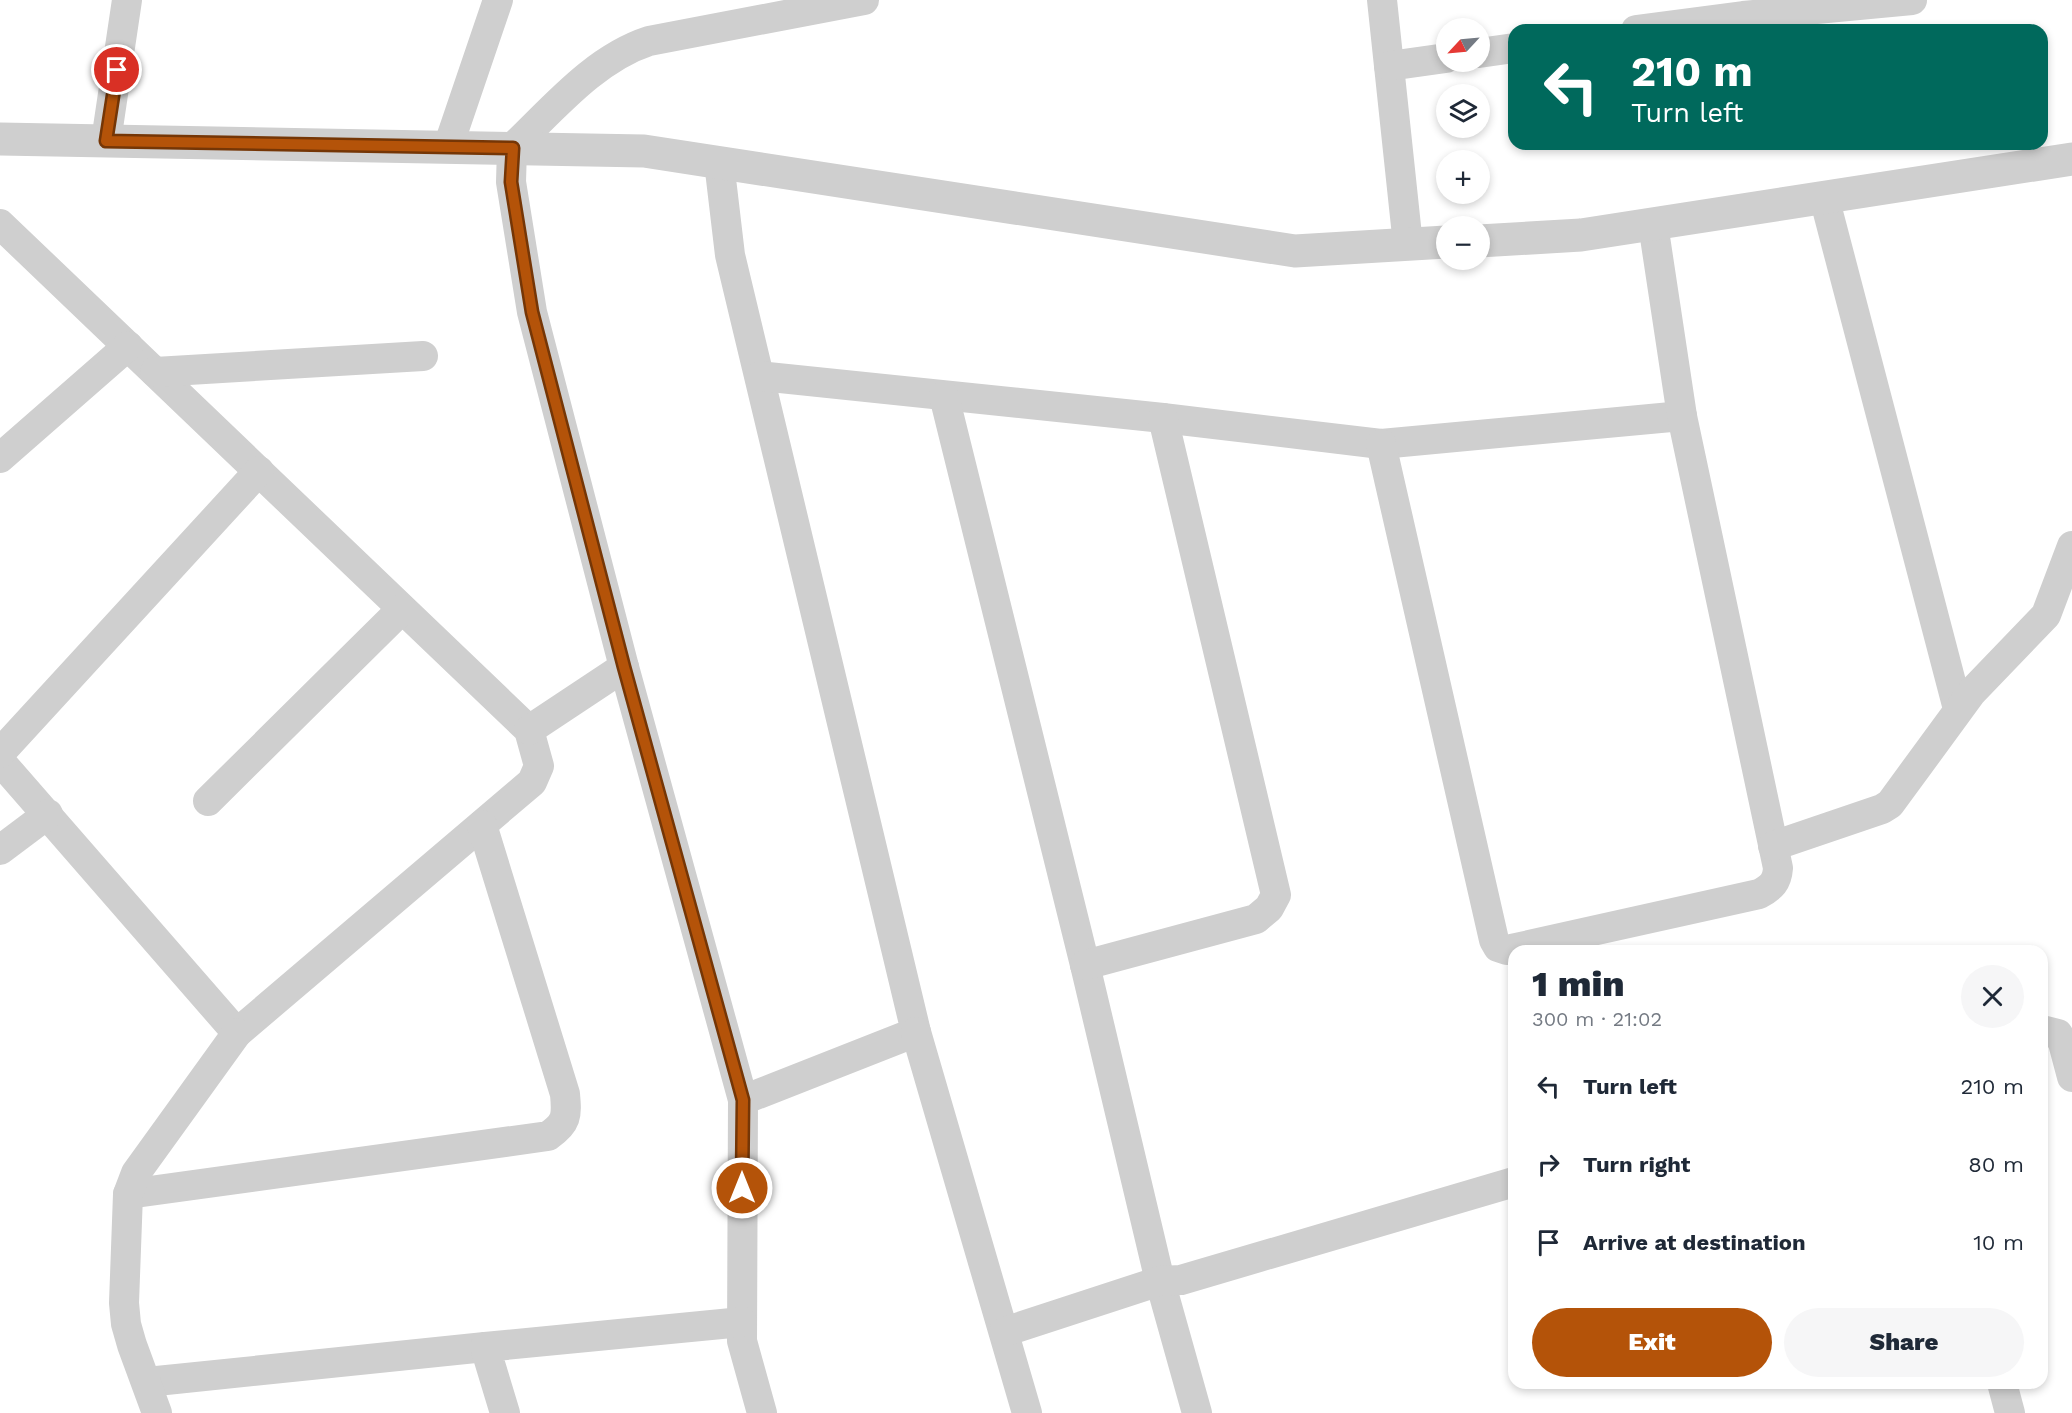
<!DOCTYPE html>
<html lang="en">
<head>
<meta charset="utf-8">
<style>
	:root { --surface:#fff; --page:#f6f6f7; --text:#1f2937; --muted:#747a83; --accent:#b45309 }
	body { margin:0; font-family:"Work Sans",sans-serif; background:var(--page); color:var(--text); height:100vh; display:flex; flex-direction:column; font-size:22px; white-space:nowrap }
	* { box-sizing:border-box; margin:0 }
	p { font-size:20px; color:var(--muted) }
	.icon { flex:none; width:33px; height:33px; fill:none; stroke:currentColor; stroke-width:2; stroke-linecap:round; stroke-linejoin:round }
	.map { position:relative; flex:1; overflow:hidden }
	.drawer { position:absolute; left:1508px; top:945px; width:540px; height:444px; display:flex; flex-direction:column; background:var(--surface); border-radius:18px; box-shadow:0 3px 9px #0003 }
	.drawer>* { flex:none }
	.banner { position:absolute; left:1508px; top:24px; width:540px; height:126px; border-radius:18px; box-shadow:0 3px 9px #0003; background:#00695c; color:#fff; overflow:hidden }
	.needle { width:39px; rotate:244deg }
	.tools { position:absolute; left:1436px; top:18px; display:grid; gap:12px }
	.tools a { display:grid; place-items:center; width:54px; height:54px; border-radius:50%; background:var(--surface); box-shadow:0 3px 9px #0003; font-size:30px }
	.pin { position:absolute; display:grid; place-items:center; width:51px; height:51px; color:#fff; margin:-26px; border:3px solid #fff; border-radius:50%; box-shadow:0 2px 6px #0007 }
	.me { position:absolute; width:66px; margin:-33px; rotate:0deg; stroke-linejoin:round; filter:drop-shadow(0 0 4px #0008) }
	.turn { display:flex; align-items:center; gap:21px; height:126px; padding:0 24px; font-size:27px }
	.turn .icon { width:78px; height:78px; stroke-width:2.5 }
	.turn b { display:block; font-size:42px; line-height:51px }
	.round { display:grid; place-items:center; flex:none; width:63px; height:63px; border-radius:32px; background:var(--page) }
	.headline { display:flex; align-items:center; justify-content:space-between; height:102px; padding:0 24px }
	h1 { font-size:36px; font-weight:800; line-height:45px }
	.cta { display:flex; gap:12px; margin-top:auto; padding:12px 24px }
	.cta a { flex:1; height:69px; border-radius:36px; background:var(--accent); color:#fff; font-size:24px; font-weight:800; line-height:69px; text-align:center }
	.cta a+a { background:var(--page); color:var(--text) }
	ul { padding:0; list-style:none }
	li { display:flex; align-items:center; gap:18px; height:78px; padding:0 24px }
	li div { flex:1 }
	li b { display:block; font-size:22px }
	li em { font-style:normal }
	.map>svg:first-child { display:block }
</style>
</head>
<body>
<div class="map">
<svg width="2072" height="1413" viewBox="0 0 2072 1413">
	<rect width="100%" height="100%" fill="#fff"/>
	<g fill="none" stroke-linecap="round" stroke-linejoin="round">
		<g stroke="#cfcfcf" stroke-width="30">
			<polyline points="1382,0 1408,245"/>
			<polyline points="1636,30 1743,16 1912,0"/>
			<polyline points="1479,53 1514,48"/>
			<polyline points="1389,66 1446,58"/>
			<polyline points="106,141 127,0"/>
			<polyline points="448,147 498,0"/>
			<path d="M719,162L730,255L916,1032L743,1100L624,667L532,312L511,182L512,148C553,109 594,59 649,41L864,0"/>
			<polyline points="1824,197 1958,709"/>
			<polyline points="0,224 529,730 539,766 532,782 237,1033 0,761"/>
			<polyline points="155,372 423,356"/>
			<polyline points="760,376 1163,418 1381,444 1682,416"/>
			<polyline points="944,396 1085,965 1160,1281 1197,1413"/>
			<path d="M1381,444L1494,940L1498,947L1507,950L1759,894C1772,887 1777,882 1778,868L1682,416L1653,224"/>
			<polyline points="0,458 128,346"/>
			<polyline points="529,730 624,667"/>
			<polyline points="0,753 259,471"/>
			<polyline points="208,801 402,609"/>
			<polyline points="1773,846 1882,809 1890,804 1972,692 2046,615 2072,546"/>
			<polyline points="0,850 48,814"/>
			<polyline points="1085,965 1256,919 1269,908 1276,895 1163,418"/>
			<polyline points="2042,1030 2058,1034 2063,1043 2072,1077"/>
			<polyline points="916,1032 1027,1413"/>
			<polyline points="743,1100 742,1341 762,1413"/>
			<path d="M128,1194L548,1136C567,1123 567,1116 565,1094L482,825"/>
			<polyline points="1004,1332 1160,1281 1181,1280 1514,1182"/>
			<polyline points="147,1382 485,1347"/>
			<polyline points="2002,1383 2010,1413"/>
			<polyline points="157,1413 132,1345 126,1324 124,1303 128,1194 136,1173 237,1033"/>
			<polyline points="505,1413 485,1347 742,1322"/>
		</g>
		<g stroke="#cfcfcf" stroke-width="33">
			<polyline points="0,139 644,151 1295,251 1446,242"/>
			<polyline points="1479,241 1581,235 2072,159"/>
		</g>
	</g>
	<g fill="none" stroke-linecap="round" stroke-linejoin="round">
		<g stroke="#753606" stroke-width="15">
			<polyline id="route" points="117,70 106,141 513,148 511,182 532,312 624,667 743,1100 742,1188"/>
		</g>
		<use href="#route" stroke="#b45309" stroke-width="10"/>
	</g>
</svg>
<div class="tools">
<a><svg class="needle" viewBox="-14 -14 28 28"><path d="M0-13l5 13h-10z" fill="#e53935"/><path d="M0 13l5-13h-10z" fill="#747a83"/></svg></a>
<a><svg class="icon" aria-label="layers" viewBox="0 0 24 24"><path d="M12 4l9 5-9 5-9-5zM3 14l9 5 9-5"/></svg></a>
<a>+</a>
<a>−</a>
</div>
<div class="pin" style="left:117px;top:70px;background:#d93025"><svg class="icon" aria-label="arrive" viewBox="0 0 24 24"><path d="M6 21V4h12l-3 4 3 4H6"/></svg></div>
<svg class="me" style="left:742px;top:1188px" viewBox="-20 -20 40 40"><circle r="17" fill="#b45309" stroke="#fff" stroke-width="3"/><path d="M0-11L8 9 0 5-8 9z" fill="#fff"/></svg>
<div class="banner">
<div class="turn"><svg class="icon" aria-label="left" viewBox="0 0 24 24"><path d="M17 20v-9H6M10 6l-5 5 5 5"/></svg><div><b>210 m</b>Turn left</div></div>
</div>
<section class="drawer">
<div class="headline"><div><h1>1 min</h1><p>300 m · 21:02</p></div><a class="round"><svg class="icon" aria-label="close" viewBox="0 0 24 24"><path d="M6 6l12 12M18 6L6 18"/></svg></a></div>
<ul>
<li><svg class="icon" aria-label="left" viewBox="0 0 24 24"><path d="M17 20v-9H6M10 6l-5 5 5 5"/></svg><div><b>Turn left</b></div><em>210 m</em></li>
<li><svg class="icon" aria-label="right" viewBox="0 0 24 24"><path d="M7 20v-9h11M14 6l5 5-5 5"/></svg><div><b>Turn right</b></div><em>80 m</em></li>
<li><svg class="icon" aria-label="arrive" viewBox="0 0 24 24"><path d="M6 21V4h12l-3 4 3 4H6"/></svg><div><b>Arrive at destination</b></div><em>10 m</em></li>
</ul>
<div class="cta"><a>Exit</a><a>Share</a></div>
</section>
</div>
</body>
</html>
